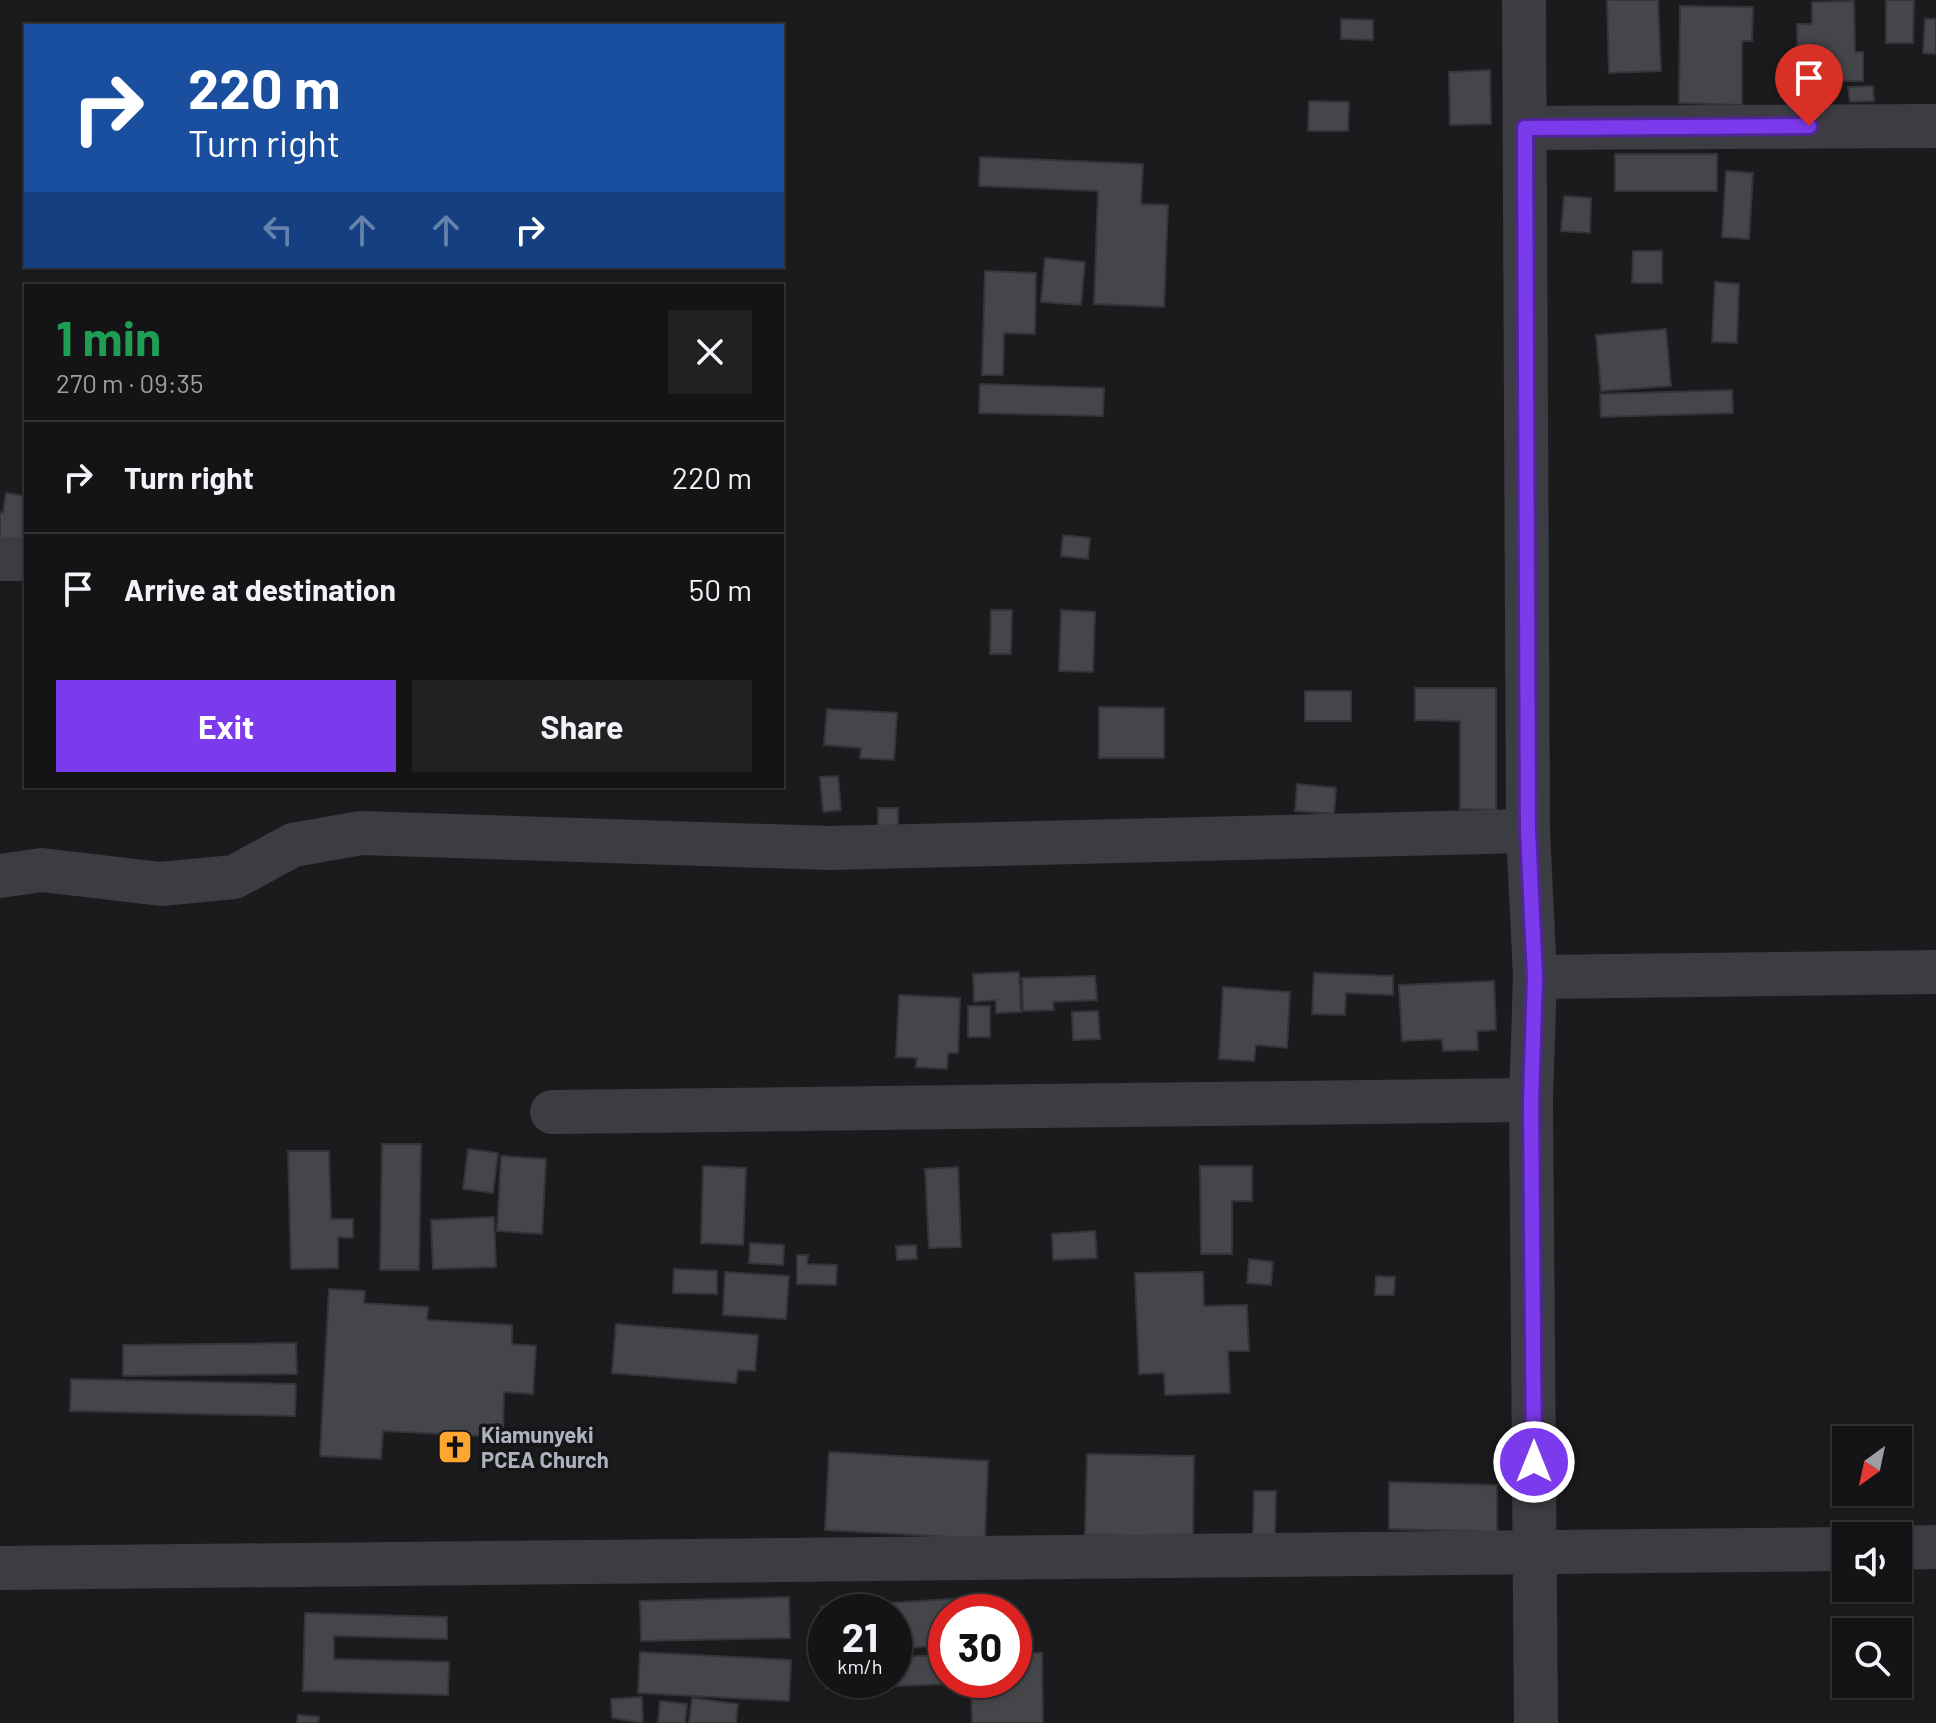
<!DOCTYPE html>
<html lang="en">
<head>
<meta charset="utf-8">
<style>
	:root { --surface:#141416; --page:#212123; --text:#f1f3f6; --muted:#9d9ea1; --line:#333335; --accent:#7c3aed }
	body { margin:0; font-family:Barlow,sans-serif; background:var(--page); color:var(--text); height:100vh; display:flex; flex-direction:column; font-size:30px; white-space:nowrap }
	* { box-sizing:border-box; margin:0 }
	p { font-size:26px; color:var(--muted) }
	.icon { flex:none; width:44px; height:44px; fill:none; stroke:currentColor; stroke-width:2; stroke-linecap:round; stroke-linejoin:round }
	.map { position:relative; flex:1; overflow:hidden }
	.sheet { position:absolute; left:24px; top:284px; width:760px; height:504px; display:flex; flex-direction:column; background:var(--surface); border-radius:0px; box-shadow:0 2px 6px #0004,0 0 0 2px var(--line) }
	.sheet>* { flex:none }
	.top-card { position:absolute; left:24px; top:24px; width:760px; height:244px; border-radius:0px; box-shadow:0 2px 6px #0004,0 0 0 2px var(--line); background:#1a4fa0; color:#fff; overflow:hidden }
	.needle { width:52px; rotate:213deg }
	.fabs { position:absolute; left:1832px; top:1426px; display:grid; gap:16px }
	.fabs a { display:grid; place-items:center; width:80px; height:80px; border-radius:0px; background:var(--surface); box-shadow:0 2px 6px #0004,0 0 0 2px var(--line); font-size:40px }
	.speed { position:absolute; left:808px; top:1594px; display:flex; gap:16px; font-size:40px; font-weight:700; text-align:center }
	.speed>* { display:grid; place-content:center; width:104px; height:104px; border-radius:50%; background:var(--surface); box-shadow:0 2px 6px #0004,0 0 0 2px var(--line); line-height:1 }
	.speed small { font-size:20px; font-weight:400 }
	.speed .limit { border:12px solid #d22; background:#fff; color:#111 }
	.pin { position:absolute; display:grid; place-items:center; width:68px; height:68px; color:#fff; margin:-82px -34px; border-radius:50% 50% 50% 0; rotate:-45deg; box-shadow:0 0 8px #0007 }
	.pin .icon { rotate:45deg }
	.me { position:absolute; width:88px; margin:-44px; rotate:0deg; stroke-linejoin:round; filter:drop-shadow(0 0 6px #0008) }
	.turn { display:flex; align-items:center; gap:28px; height:168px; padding:0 32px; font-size:36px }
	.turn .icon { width:104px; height:104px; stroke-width:2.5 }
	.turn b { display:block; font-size:56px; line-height:68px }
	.lanes { display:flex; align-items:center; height:76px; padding:0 32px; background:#0003; justify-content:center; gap:40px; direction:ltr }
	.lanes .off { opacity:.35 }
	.round { display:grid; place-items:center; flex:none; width:84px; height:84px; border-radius:0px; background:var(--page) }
	.headline { display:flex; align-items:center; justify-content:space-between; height:136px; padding:0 32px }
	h1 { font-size:48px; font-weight:700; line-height:60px; color:#1e9e55 }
	.action { display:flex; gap:16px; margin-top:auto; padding:16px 32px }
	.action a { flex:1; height:92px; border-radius:0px; background:var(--accent); color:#fff; font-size:32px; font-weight:700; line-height:92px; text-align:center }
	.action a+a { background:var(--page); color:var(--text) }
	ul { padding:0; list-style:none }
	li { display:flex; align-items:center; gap:24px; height:112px; padding:0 32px; border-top:2px solid var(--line) }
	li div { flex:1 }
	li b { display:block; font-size:30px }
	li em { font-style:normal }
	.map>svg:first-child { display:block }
</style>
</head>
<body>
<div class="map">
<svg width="1936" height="1723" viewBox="0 0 1936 1723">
	<rect width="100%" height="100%" fill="#1b1b1d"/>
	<g fill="#45464a" stroke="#34353a" stroke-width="2">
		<polygon points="1607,0 1658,0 1661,71 1609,73"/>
		<polygon points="1886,0 1914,0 1913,43 1886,43"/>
		<polygon points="1854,1 1855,52 1863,52 1863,81 1798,81 1797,24 1812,24 1812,2"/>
		<polygon points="1680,6 1753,7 1752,41 1742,41 1742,105 1679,103"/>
		<polygon points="1341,19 1373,20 1373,40 1341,39"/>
		<polygon points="1925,19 1936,19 1936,54 1923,53"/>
		<polygon points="1490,70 1491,124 1450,125 1449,72"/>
		<polygon points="1873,86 1874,101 1850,102 1848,87"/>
		<polygon points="1309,101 1349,102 1348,131 1308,131"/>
		<rect x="1615" y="154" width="102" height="37"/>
		<polygon points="980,157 1143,164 1141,204 1168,205 1164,307 1094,304 1098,191 979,186"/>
		<polygon points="1726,171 1753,173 1749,239 1722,237"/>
		<polygon points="1564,196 1591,198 1590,233 1561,231"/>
		<polygon points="1633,251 1662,251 1662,283 1632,283"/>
		<polygon points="1045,258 1085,262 1081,305 1041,302"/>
		<polygon points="985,271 1036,273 1035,334 1004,333 1003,375 982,375"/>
		<polygon points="1715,282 1739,284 1737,343 1712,342"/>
		<polygon points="1666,329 1671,386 1601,391 1596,335"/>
		<polygon points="980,384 1104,388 1103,416 979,413"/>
		<polygon points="1732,390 1733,413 1601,417 1600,394"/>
		<polygon points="6,493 26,496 26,543 0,541 0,512 3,513"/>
		<polygon points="1063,535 1090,538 1088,559 1061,556"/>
		<polygon points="991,610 1012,610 1011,654 990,654"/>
		<polygon points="1061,610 1095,612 1093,672 1059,671"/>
		<polygon points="1415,688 1496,688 1496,810 1460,809 1460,721 1415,720"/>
		<rect x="1305" y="691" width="46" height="30"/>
		<polygon points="1099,707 1164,708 1164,758 1099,758"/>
		<polygon points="827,709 897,713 894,760 860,758 861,748 824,745"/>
		<polygon points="838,776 841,810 823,812 820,777"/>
		<polygon points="1297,784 1336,788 1334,814 1295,811"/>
		<rect x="878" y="808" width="20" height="21"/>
		<polygon points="1019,972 1021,1012 996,1013 996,1000 974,1002 973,974"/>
		<polygon points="1314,973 1393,976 1393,995 1346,993 1345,1015 1312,1014"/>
		<polygon points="1095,976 1097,1000 1053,1002 1054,1010 1023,1011 1022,978"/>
		<polygon points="1494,981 1496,1030 1477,1031 1478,1050 1443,1051 1442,1039 1402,1041 1399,985"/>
		<polygon points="1223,987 1290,992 1287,1048 1256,1045 1254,1061 1219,1059"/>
		<polygon points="899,995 960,998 958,1053 948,1053 947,1069 916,1067 917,1058 896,1057"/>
		<rect x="968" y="1006" width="22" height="31"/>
		<polygon points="1098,1011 1100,1039 1073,1040 1072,1012"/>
		<polygon points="382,1144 421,1144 419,1270 380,1270"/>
		<polygon points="468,1149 498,1153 493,1193 463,1189"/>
		<polygon points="288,1151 329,1151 331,1219 353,1219 353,1238 338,1237 338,1268 291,1269"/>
		<polygon points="501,1156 546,1159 542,1234 497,1231"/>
		<polygon points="703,1166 746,1168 743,1245 701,1243"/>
		<polygon points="1200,1166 1252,1166 1252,1201 1232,1201 1232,1254 1201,1254"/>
		<polygon points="958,1167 961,1247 929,1248 925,1169"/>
		<polygon points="494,1217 496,1267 433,1269 431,1220"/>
		<polygon points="1095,1231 1097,1258 1053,1260 1052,1234"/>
		<polygon points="750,1243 784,1245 783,1265 749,1263"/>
		<polygon points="916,1245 917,1259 897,1260 896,1246"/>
		<polygon points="797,1255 808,1255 807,1264 837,1265 836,1285 797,1284"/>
		<polygon points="1249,1259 1273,1262 1271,1285 1247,1283"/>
		<polygon points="674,1269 717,1271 717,1294 673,1293"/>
		<polygon points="725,1272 789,1276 786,1319 723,1315"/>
		<polygon points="1203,1272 1204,1306 1247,1305 1249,1351 1228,1351 1230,1393 1165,1395 1164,1373 1139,1374 1135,1273"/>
		<polygon points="1376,1276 1395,1277 1394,1295 1375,1295"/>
		<polygon points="329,1289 365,1291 364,1303 428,1307 427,1320 512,1325 512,1344 536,1346 533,1394 504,1392 503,1437 383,1431 381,1459 320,1456"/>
		<polygon points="616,1324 758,1335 755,1371 738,1370 736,1383 612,1373"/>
		<polygon points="296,1343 297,1374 123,1376 123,1345"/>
		<polygon points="71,1379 296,1384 295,1416 70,1411"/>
		<polygon points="829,1452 988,1461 985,1539 825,1530"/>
		<polygon points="1087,1454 1194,1456 1193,1537 1085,1535"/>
		<polygon points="1389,1482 1497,1485 1497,1532 1389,1529"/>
		<polygon points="1254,1491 1276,1491 1275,1534 1253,1534"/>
		<polygon points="789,1597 790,1638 641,1641 640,1601"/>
		<polygon points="968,1598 969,1612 946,1612 946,1645 894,1649 894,1612 826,1612 824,1654 821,1607"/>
		<polygon points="305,1613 447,1617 447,1639 334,1636 334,1659 449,1662 448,1695 303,1691"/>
		<rect x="1014" y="1629" width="14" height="17"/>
		<polygon points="640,1652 791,1660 789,1701 638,1693"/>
		<polygon points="1014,1653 1042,1653 1043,1723 972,1723 971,1680 1014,1680"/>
		<polygon points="946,1655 946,1680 970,1683 826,1689 825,1660 826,1680 894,1680 894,1657"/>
		<polygon points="642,1697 643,1723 612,1718 611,1699"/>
		<polygon points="692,1698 738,1704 736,1723 689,1723"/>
		<polygon points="660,1701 687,1704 685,1723 658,1723"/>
		<polygon points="298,1715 319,1717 318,1723 297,1723"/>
	</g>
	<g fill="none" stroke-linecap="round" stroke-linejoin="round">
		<g stroke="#3b3d43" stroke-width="44">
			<polyline points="1524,0 1528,831 1535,977 1531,1100 1536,1723"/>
			<polyline points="1525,128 1936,126"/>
			<polyline points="0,559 26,559"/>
			<polyline points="0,876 42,870 161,884 234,877 293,845 361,833 830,848 1528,831"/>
			<polyline points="1535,977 1936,972"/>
			<polyline points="552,1112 1531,1100"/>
			<polyline points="1898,1548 1936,1547"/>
			<polyline points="0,1568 1846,1549"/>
		</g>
	</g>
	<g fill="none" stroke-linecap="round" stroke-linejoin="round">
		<g stroke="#51269a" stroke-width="20">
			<polyline id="route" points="1534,1462 1531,1100 1535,977 1528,831 1525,128 1809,126"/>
		</g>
		<use href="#route" stroke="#7c3aed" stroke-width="14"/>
	</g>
	<defs>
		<g id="church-square" transform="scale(1.8)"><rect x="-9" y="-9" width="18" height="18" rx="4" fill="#ffa531" stroke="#161619"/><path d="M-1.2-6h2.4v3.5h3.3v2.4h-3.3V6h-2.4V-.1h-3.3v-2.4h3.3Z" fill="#111"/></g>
	</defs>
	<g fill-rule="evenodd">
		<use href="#church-square" x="455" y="1447"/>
	</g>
	<g text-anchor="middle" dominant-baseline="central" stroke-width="7" stroke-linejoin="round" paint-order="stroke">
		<g font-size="22" font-weight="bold" fill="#acb3be" stroke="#161619" text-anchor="start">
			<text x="481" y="1434">Kiamunyeki<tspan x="481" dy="25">PCEA Church</tspan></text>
		</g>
	</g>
</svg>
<div class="fabs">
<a><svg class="needle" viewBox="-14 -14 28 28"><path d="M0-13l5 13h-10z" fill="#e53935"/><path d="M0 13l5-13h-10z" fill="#9d9ea1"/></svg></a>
<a><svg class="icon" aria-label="sound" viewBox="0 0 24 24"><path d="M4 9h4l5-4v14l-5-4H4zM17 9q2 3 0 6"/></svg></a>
<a><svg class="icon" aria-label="search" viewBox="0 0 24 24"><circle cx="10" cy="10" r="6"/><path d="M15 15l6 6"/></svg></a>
</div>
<div class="speed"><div>21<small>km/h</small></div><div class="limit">30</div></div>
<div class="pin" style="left:1809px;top:126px;background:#d93025"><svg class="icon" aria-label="arrive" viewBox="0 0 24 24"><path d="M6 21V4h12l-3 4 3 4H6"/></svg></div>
<svg class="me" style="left:1534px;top:1462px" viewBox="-20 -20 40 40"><circle r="17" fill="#7c3aed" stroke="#fff" stroke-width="3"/><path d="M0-11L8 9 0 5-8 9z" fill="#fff"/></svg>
<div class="top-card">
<div class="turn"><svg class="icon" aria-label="right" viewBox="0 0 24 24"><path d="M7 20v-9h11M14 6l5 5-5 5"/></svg><div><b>220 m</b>Turn right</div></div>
<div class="lanes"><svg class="icon off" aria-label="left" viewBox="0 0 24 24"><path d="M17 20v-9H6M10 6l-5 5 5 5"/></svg><svg class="icon off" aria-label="ahead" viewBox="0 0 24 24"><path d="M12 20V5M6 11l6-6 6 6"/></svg><svg class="icon off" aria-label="ahead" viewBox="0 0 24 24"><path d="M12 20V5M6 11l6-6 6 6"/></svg><svg class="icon" aria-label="right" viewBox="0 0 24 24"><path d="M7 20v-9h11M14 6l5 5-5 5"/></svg></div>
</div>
<section class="sheet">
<div class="headline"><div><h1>1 min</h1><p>270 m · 09:35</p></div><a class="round"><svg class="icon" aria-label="close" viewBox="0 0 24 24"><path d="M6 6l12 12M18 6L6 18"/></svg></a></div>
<ul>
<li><svg class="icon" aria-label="right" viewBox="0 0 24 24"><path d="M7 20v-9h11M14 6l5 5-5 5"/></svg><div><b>Turn right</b></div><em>220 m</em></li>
<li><svg class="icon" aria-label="arrive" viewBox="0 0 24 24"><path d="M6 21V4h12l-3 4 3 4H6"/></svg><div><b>Arrive at destination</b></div><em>50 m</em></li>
</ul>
<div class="action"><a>Exit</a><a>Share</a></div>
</section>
</div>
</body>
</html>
